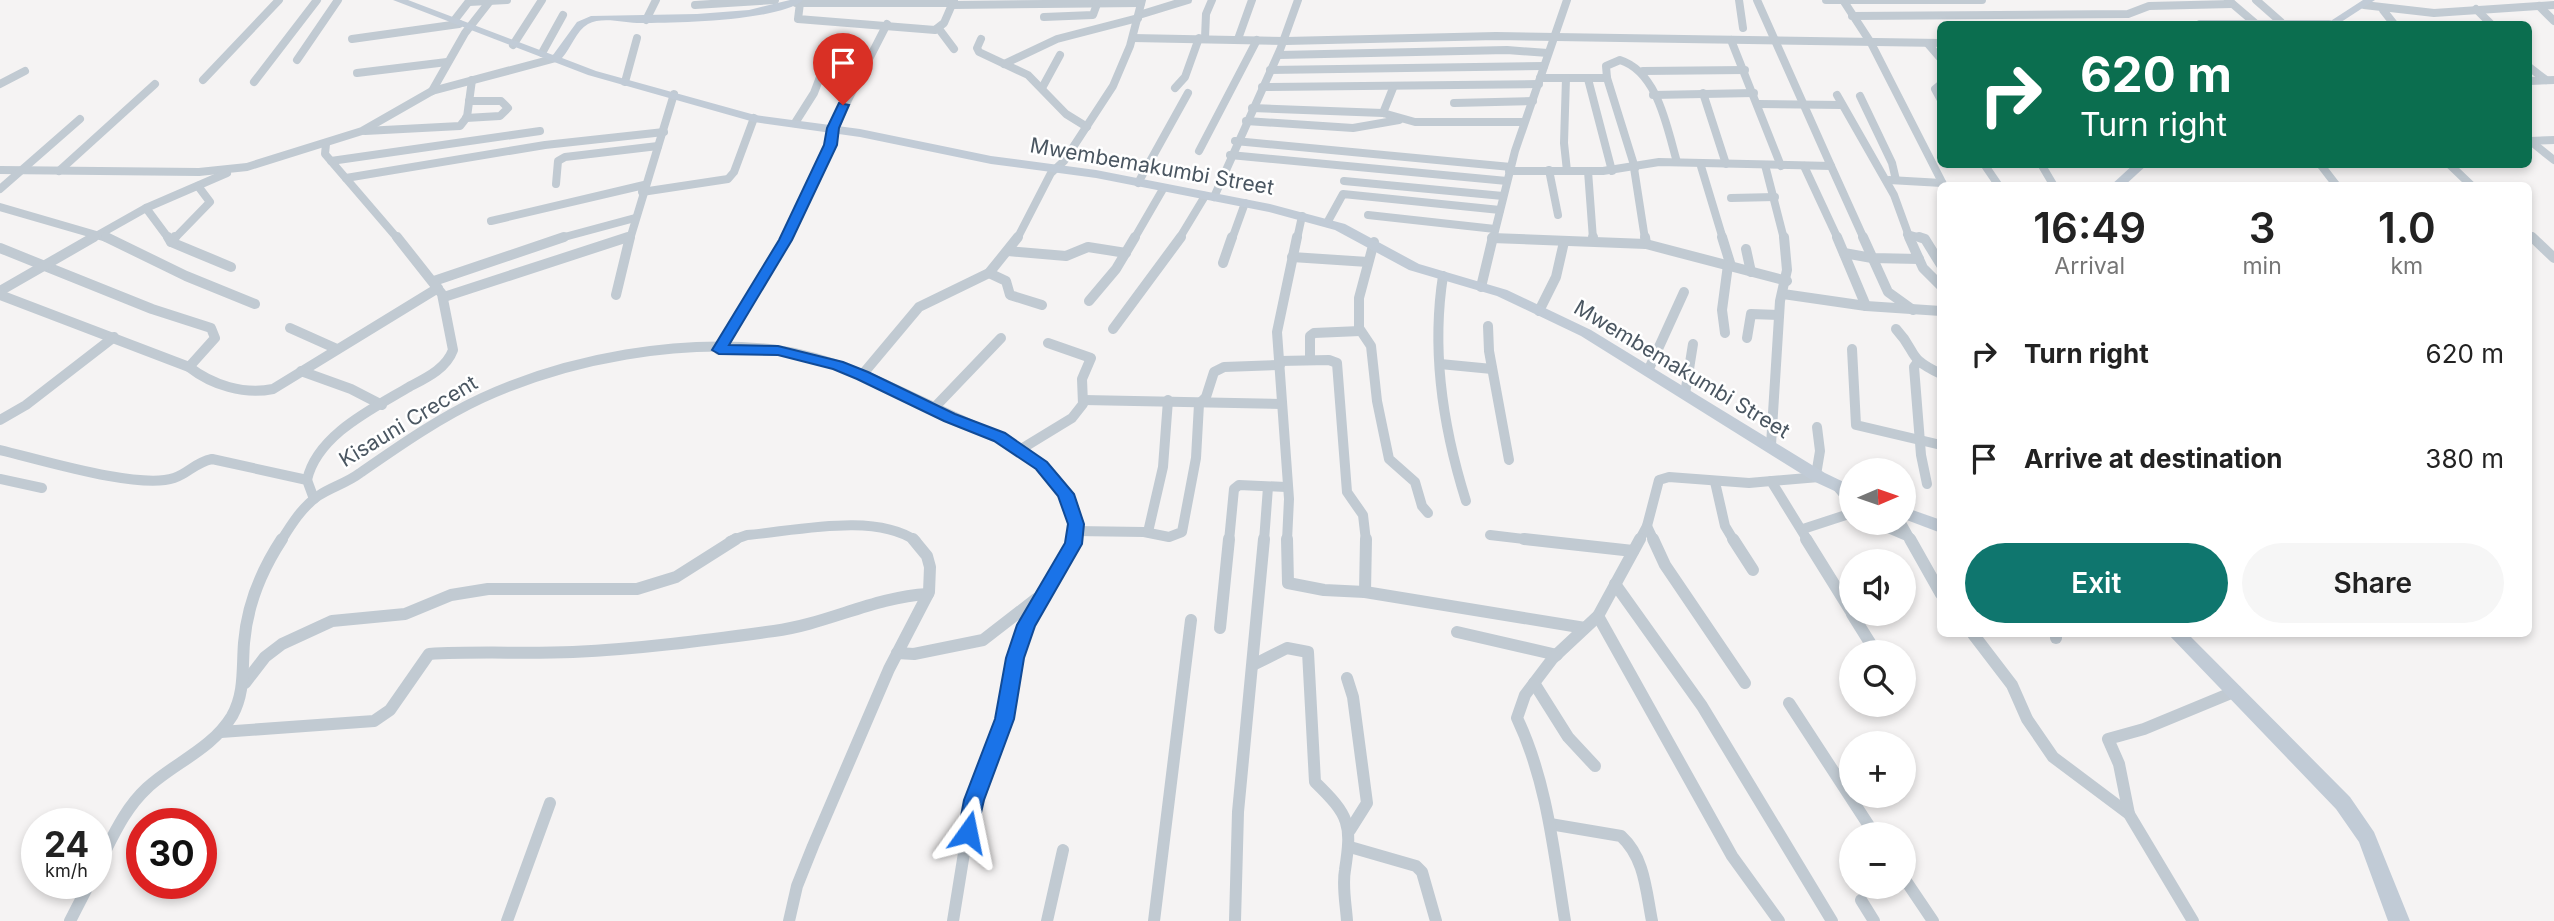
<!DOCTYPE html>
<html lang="en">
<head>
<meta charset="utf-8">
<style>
	:root { --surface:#fff; --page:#f6f6f6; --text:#222; --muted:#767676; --accent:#0f766e }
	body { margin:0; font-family:Inter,sans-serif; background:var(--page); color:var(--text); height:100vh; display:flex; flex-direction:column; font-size:26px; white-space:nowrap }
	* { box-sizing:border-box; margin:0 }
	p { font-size:23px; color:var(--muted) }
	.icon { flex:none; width:38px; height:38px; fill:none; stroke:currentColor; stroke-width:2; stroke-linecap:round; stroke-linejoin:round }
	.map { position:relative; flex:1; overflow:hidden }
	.sheet { position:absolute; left:1937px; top:182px; width:595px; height:455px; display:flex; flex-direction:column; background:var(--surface); border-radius:10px; box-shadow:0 4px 10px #0003 }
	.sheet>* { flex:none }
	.banner { position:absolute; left:1937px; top:21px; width:595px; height:147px; border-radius:10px; box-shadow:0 4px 10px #0003; background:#0b6e4f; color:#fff; overflow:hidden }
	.needle { width:46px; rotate:88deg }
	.buttons { position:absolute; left:1839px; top:458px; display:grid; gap:14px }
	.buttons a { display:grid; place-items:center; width:77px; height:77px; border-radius:50%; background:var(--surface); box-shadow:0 4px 10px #0003; font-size:35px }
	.speed { position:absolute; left:21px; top:808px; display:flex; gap:14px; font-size:35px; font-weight:700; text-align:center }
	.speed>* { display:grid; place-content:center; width:91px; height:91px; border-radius:50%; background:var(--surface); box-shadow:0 4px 10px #0003; line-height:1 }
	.speed small { font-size:18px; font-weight:400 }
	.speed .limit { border:10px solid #d22; background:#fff; color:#111 }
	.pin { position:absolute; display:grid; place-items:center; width:60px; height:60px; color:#fff; margin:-72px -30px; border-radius:50% 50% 50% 0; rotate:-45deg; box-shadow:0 0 7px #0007 }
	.pin .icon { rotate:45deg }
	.me { position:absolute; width:77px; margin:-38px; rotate:12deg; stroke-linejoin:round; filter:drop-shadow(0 0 5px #0008) }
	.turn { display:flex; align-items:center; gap:24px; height:147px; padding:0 28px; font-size:32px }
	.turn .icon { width:91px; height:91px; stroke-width:2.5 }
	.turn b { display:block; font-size:49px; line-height:60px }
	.eta { display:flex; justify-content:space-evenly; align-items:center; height:119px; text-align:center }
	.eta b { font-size:42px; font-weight:600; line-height:49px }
	.button { display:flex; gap:14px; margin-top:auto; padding:14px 28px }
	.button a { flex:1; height:80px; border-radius:42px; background:var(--accent); color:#fff; font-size:28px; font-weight:600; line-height:80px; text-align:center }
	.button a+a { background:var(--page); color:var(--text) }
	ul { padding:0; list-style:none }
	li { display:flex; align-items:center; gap:21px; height:105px; padding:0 28px }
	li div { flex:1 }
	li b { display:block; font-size:26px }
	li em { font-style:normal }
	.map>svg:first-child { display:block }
</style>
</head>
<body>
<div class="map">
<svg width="2554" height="921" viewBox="0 0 2554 921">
	<rect width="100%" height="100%" fill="#f5f3f3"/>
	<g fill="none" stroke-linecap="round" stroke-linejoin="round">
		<g stroke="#c1cad2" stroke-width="8">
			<polyline points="1739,0 1743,28"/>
			<polyline points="1826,0 1982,0"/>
			<polyline points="1843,0 1871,43 1944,186"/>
			<polyline points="2228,0 2255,23"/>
			<polyline points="2256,0 2281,22"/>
			<polyline points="469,2 507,0"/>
			<polyline points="796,3 953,3"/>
			<polyline points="800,3 798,19 935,30 944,23 954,0"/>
			<polyline points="695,5 775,0"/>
			<polyline points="952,5 1141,3"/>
			<polyline points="2364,5 2434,13 2554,5"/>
			<polyline points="2539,6 2554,21"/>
			<polyline points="2476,9 2491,24"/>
			<polyline points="2383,10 2394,24"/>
			<polyline points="1139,15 1188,0"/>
			<polyline points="1852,16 2128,14 2149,6 2232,4"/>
			<polyline points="1044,17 1093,15 1097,4"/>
			<polyline points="646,20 656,0"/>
			<polyline points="453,22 470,0"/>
			<polyline points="2200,24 2329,24"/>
			<polyline points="939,29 954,49"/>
			<polyline points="1133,38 1286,41 1496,36 1941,43"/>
			<polyline points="1205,38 1206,14 1212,0"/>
			<polyline points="352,39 459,24"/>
			<polyline points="981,39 977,48 979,52 1028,75 1066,114 1087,127"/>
			<polyline points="1238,39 1252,0"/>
			<polyline points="1731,40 1781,166"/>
			<polyline points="1928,44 1941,59"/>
			<polyline points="513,45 542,0"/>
			<polyline points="542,53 563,15"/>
			<polyline points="1279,55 1507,50 1548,53"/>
			<polyline points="297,60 338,0"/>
			<polyline points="1004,64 1057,39 1138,18"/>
			<polyline points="2529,67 2546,80"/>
			<polyline points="1270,70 1544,66"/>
			<polyline points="1643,71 1745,70"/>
			<polyline points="357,73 447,62"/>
			<polyline points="1540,78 1607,78"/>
			<polyline points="1566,78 1564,143 1567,171"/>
			<polyline points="1588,79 1612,171"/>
			<polyline points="203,80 279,0"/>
			<polyline points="2529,81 2554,80"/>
			<polyline points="254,82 317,0"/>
			<polyline points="625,82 637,38"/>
			<polyline points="0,84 25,71"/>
			<polyline points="1941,84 1935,89 1941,100"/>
			<polyline points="1262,87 1539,84"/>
			<polyline points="1042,88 1060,55"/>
			<polyline points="1175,88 1185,77 1199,38"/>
			<polyline points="432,91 465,33 490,1"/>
			<polyline points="1703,93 1726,164"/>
			<polyline points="1653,95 1754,93"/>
			<polyline points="1837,95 1894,195 1910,239"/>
			<polyline points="1860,96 1892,163 1896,180"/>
			<polyline points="1454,103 1533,101"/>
			<polyline points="1758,104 1841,105"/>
			<polyline points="1252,108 1383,113 1415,122 1524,122"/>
			<polyline points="1383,113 1393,88"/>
			<polyline points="466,118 500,116 508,108 501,101 469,101"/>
			<polyline points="1246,121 1353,128 1399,120"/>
			<polyline points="795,123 814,93 828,56"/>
			<polyline points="365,131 460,126 467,117 472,80"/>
			<polyline points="2529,140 2554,160"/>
			<polyline points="1235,141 1511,167"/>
			<polyline points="2530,141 2554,140"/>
			<polyline points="326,144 325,154 398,239"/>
			<polyline points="1199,151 1257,40"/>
			<polyline points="1230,155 1507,181"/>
			<polyline points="331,161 540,131"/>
			<polyline points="1700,163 1723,239"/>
			<polyline points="1984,164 1999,186"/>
			<polyline points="2041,164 2054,186"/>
			<polyline points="2320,164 2337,186"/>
			<polyline points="2449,164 2472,186"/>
			<polyline points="1765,165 1784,239"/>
			<polyline points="1804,166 1838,239"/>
			<polyline points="1831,166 1864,239"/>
			<polyline points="1634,168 1645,239"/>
			<path d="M1635,168L1607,78L1606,66L1620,60C1658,72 1667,128 1677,162"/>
			<polyline points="0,170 199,172 247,167 362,131 432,91 556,58"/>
			<polyline points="1549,170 1558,215"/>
			<polyline points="59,171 155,84"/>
			<polyline points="1509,171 1603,171 1659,162 1831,166 1757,0"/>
			<polyline points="1588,171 1593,239"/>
			<polyline points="346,178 545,145 664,132"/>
			<polyline points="1889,180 1942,183"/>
			<polyline points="1344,181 1503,196"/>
			<polyline points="1138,183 1188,93"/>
			<polyline points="556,184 558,161 565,157 658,146"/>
			<polyline points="0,189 80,119"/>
			<polyline points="642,192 728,179 734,172 754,118"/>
			<polyline points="1214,197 1280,50 1298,0"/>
			<polyline points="1731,198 1775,197"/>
			<polyline points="0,207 110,239"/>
			<polyline points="146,208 169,239"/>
			<polyline points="1368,215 1495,229"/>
			<polyline points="491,221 644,185"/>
			<polyline points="1327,223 1343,194 1500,210"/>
			<polyline points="1907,234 1925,239"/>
			<polyline points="2529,235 2533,239"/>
			<polyline points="1492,238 1521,239"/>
			<polyline points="91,239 146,208 227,173"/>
			<polyline points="174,239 210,202 198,186"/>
			<polyline points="557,239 635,218"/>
			<polyline points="622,239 629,237"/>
			<polyline points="630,239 674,94"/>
			<polyline points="786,239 848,100 887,24"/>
			<polyline points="1017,239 1051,173 1064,161 1113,86 1130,46 1142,0"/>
			<polyline points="1134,239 1163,189"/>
			<polyline points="1179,239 1205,196"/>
			<polyline points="1232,239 1245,203"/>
			<polyline points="1297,239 1302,216"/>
			<polyline points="1493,239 1515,151 1567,0"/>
		</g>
		<g stroke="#c1cad2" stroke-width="10">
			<polyline points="106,237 186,276 255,304"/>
			<polyline points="168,237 171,242 231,267"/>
			<polyline points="1593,237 1593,241"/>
			<polyline points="1645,237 1646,244"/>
			<polyline points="1722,237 1731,266"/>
			<polyline points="1837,237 1866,306"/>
			<polyline points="1863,237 1888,292 1913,310"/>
			<polyline points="1909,237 1923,268 1941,286"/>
			<polyline points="1919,237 1925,239 1941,265"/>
			<polyline points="2532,237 2554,258"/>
			<polyline points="1492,238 1646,244 1787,281"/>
			<polyline points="171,242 175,237"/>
			<polyline points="1374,242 1359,298 1359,328 1371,346 1377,401 1389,459 1415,482 1422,506 1428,513"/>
			<polyline points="0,248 152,309 211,328 215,338 189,367"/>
			<polyline points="1746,249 1751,272"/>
			<polyline points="1008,251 1066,256 1088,247 1126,253"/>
			<polyline points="1844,253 1872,258 1919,259"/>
			<polyline points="1292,257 1368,262"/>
			<polyline points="1223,263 1232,237"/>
			<polyline points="989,273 1006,281 1010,295 1042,305"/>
			<path d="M1443,276C1431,352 1443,428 1466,501"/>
			<polyline points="434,281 564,237"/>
			<polyline points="1481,287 1493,237"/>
			<polyline points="0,291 94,237"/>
			<polyline points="1783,294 1866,306 1941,311"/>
			<path d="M0,295L189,367C212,385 244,395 273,389L438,288"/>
			<polyline points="616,295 630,237"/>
			<polyline points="444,297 628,237"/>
			<polyline points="1089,301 1116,269 1135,237"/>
			<polyline points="1539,311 1556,277 1564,242"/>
			<polyline points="1488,326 1489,351 1509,460"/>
			<polyline points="290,328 337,349"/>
			<polyline points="1113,329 1181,237"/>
			<path d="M1896,329C1919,354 1905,357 1941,374"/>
			<polyline points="1725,333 1722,310 1728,265"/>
			<polyline points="1747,338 1751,314 1779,315"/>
			<polyline points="1852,349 1856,425 1941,445"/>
			<polyline points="719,350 787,237"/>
			<polyline points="1310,360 1310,336 1314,333 1360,331"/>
			<polyline points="1280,361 1329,360 1337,363 1347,492 1363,515 1366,541"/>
			<polyline points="1917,363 1914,367 1921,455 1927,484"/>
			<polyline points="1440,364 1492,369"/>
			<polyline points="301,371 351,389 382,405"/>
			<polyline points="1648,371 1684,292"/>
			<polyline points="862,375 919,307 989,273 1018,237"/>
			<polyline points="1685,394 1693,344"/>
			<polyline points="1084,400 1282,404"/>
			<polyline points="933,409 1001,338"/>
			<polyline points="0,420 26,405 114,337"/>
			<polyline points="1771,445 1780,301 1787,270 1784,237"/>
			<path d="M0,450C39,459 139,490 174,478C189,473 194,463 212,459L307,480L314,499"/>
			<polyline points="1018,451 1072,418 1083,404 1082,379 1091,358 1048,343"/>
			<polyline points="1816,475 1820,451 1817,427"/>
			<polyline points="0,479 42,488"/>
			<path d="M307,480C317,435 372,409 409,387C426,378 446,369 453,350L442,294L397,237"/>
			<polyline points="1771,481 1808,541"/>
			<polyline points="1715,482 1725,526 1734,541"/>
			<polyline points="1837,486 1852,504"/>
			<polyline points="1876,523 1909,537"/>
			<polyline points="1901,523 1911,541"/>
			<polyline points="1647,526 1654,541"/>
			<polyline points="1803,529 1852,513"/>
			<polyline points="1075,531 1144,532 1169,537 1182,532 1196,458 1199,404 1206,397 1214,372 1224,367 1280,365"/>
			<polyline points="1148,532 1163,467 1168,400"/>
			<polyline points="1490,535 1540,541"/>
			<path d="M281,541C291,525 302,507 318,496C331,487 347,483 360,473C399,446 439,418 482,398C569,358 681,338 777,350C844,359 909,397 970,424C1015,444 1087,479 1073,541"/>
			<path d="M730,541L747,535C795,531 875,512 916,541"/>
			<polyline points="1229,541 1234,489 1239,485 1286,487"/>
			<polyline points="1264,541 1268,487"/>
			<polyline points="1287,541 1289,499 1277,332 1297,237"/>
			<polyline points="1639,541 1647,526 1659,480 1669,477 1749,483 1819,477"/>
		</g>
		<g stroke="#c1cad2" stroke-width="12">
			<polyline points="1287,539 1288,583 1324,590 1365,592 1585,628"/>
			<polyline points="1524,539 1633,551"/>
			<polyline points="1653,539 1665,565 1745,683"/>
			<polyline points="1733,539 1753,570"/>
			<polyline points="1806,539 1852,613"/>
			<polyline points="1910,539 1941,594"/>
			<polyline points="1615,584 1702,706 1832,921"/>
			<polyline points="1365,592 1366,539"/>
			<polyline points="1852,614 1872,646"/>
			<polyline points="1598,616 1732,856 1779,921"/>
			<polyline points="1220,628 1229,539"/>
			<polyline points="1457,632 1557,655"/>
			<polyline points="1973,634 2012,685 2027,719 2053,757 2129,814 2193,921"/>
			<polyline points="2056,634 2056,638"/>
			<polyline points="897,653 914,654 983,640 1036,599"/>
			<path d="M1253,665L1287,648L1308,652L1315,782C1350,816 1352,824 1345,870C1342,886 1346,905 1347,921"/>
			<polyline points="1347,678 1353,697 1367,803 1350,830"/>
			<polyline points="245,683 265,657 282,644 332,621 405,614 451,595 488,589 637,589 676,577 736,539"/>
			<polyline points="1534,683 1568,737 1595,766"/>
			<polyline points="1789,703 1875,835"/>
			<path d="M221,732L374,721L390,710L429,654C477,651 525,654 573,652C640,649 707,640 774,631C827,624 874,597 928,594"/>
			<polyline points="2129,814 2119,764 2108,739 2144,729 2236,691"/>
			<path d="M1550,824L1621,836C1645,858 1646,891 1652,921"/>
			<polyline points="1350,847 1416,866 1422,872 1436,921"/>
			<path d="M96,869C111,841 123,810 147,788C174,763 212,749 232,716C245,693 242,669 244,643C247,605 261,571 282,539"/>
			<polyline points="1904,878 1933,921"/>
			<polyline points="1861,900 1874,921"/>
			<polyline points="70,921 89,884"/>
			<polyline points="507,921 550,803"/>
			<polyline points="789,921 797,886 813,846 889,669 929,592 930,567 927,556 913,539"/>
			<polyline points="953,921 970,816 1001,731 1022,638 1032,611 1061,568 1074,539"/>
			<polyline points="1047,921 1063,850"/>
			<polyline points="1154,921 1191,620"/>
			<polyline points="1235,921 1238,812 1264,539"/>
			<path d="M1565,921C1554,853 1547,781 1517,718L1525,695L1553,658L1598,616L1640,539"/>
		</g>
		<g fill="#c1cbd6" fill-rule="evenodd">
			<path d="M393,0H408L553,55L577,22L591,16L697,14L749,10L790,0H803C780,21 675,23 641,23C625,23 602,16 588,24C576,31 571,48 562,58L596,71L755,115L860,129L991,156L1096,170L1270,204L1345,224L1419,264L1507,290L1591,330L1825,473L1852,486V499L1813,481L1581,336L1497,296L1409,270L1335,230L1269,212L1096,178L991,164L860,137L754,122L588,75Z"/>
			<polygon points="2363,0 2375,0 2338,24 2326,24"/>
			<polygon points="2134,164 2148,164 2124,186 2110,186"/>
			<polygon points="1904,507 1941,520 1941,533 1904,519"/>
			<polygon points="2168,634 2188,634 2350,797 2374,832 2410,921 2388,921 2359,842 2336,809"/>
		</g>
	</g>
	<polygon fill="#1a73e8" stroke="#114b97" stroke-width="2" points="839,103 849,105 839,128 837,145 792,240 729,345 778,346 843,362 868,372 955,414 1005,433 1047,462 1074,494 1084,524 1082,544 1035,626 1024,658 1014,719 984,800 975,838 968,841 961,838 958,832 964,800 995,719 1006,658 1017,625 1065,543 1068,524 1058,496 1036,469 994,441 944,421 857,379 833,369 778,355 719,354 712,350 779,240 824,145 827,128"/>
	<g text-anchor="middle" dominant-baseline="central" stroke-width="5" stroke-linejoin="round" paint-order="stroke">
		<g font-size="21" fill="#4a5661" stroke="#fff">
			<text transform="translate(1152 166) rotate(10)">Mwembemakumbi Street</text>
			<text transform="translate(1682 369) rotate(31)">Mwembemakumbi Street</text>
			<text transform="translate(408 421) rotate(-31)">Kisauni Crecent</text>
		</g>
	</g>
</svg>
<div class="buttons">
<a><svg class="needle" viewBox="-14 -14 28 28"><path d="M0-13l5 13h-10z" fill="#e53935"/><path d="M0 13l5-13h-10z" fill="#767676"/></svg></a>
<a><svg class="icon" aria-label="sound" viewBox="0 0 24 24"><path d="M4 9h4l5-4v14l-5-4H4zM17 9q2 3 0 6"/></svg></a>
<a><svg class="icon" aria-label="search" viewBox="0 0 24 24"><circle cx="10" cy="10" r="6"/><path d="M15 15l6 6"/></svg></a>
<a>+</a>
<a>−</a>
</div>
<div class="speed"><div>24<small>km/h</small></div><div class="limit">30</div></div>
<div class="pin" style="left:843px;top:105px;background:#d93025"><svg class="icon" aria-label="arrive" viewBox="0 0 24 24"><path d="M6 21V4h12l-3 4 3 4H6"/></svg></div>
<svg class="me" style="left:968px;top:832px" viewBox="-20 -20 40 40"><path d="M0-17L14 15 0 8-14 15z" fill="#1a73e8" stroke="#fff" stroke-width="4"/></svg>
<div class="banner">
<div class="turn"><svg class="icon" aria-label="right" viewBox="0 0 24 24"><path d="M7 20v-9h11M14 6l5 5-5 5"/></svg><div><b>620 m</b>Turn right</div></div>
</div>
<section class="sheet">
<div class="eta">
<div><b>16:49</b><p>Arrival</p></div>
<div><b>3</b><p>min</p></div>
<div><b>1.0</b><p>km</p></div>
</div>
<ul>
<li><svg class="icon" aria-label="right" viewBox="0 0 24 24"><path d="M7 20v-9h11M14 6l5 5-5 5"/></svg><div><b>Turn right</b></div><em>620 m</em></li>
<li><svg class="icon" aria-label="arrive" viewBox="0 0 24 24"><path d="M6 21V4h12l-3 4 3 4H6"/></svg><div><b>Arrive at destination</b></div><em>380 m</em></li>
</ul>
<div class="button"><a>Exit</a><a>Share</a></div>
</section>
</div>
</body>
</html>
